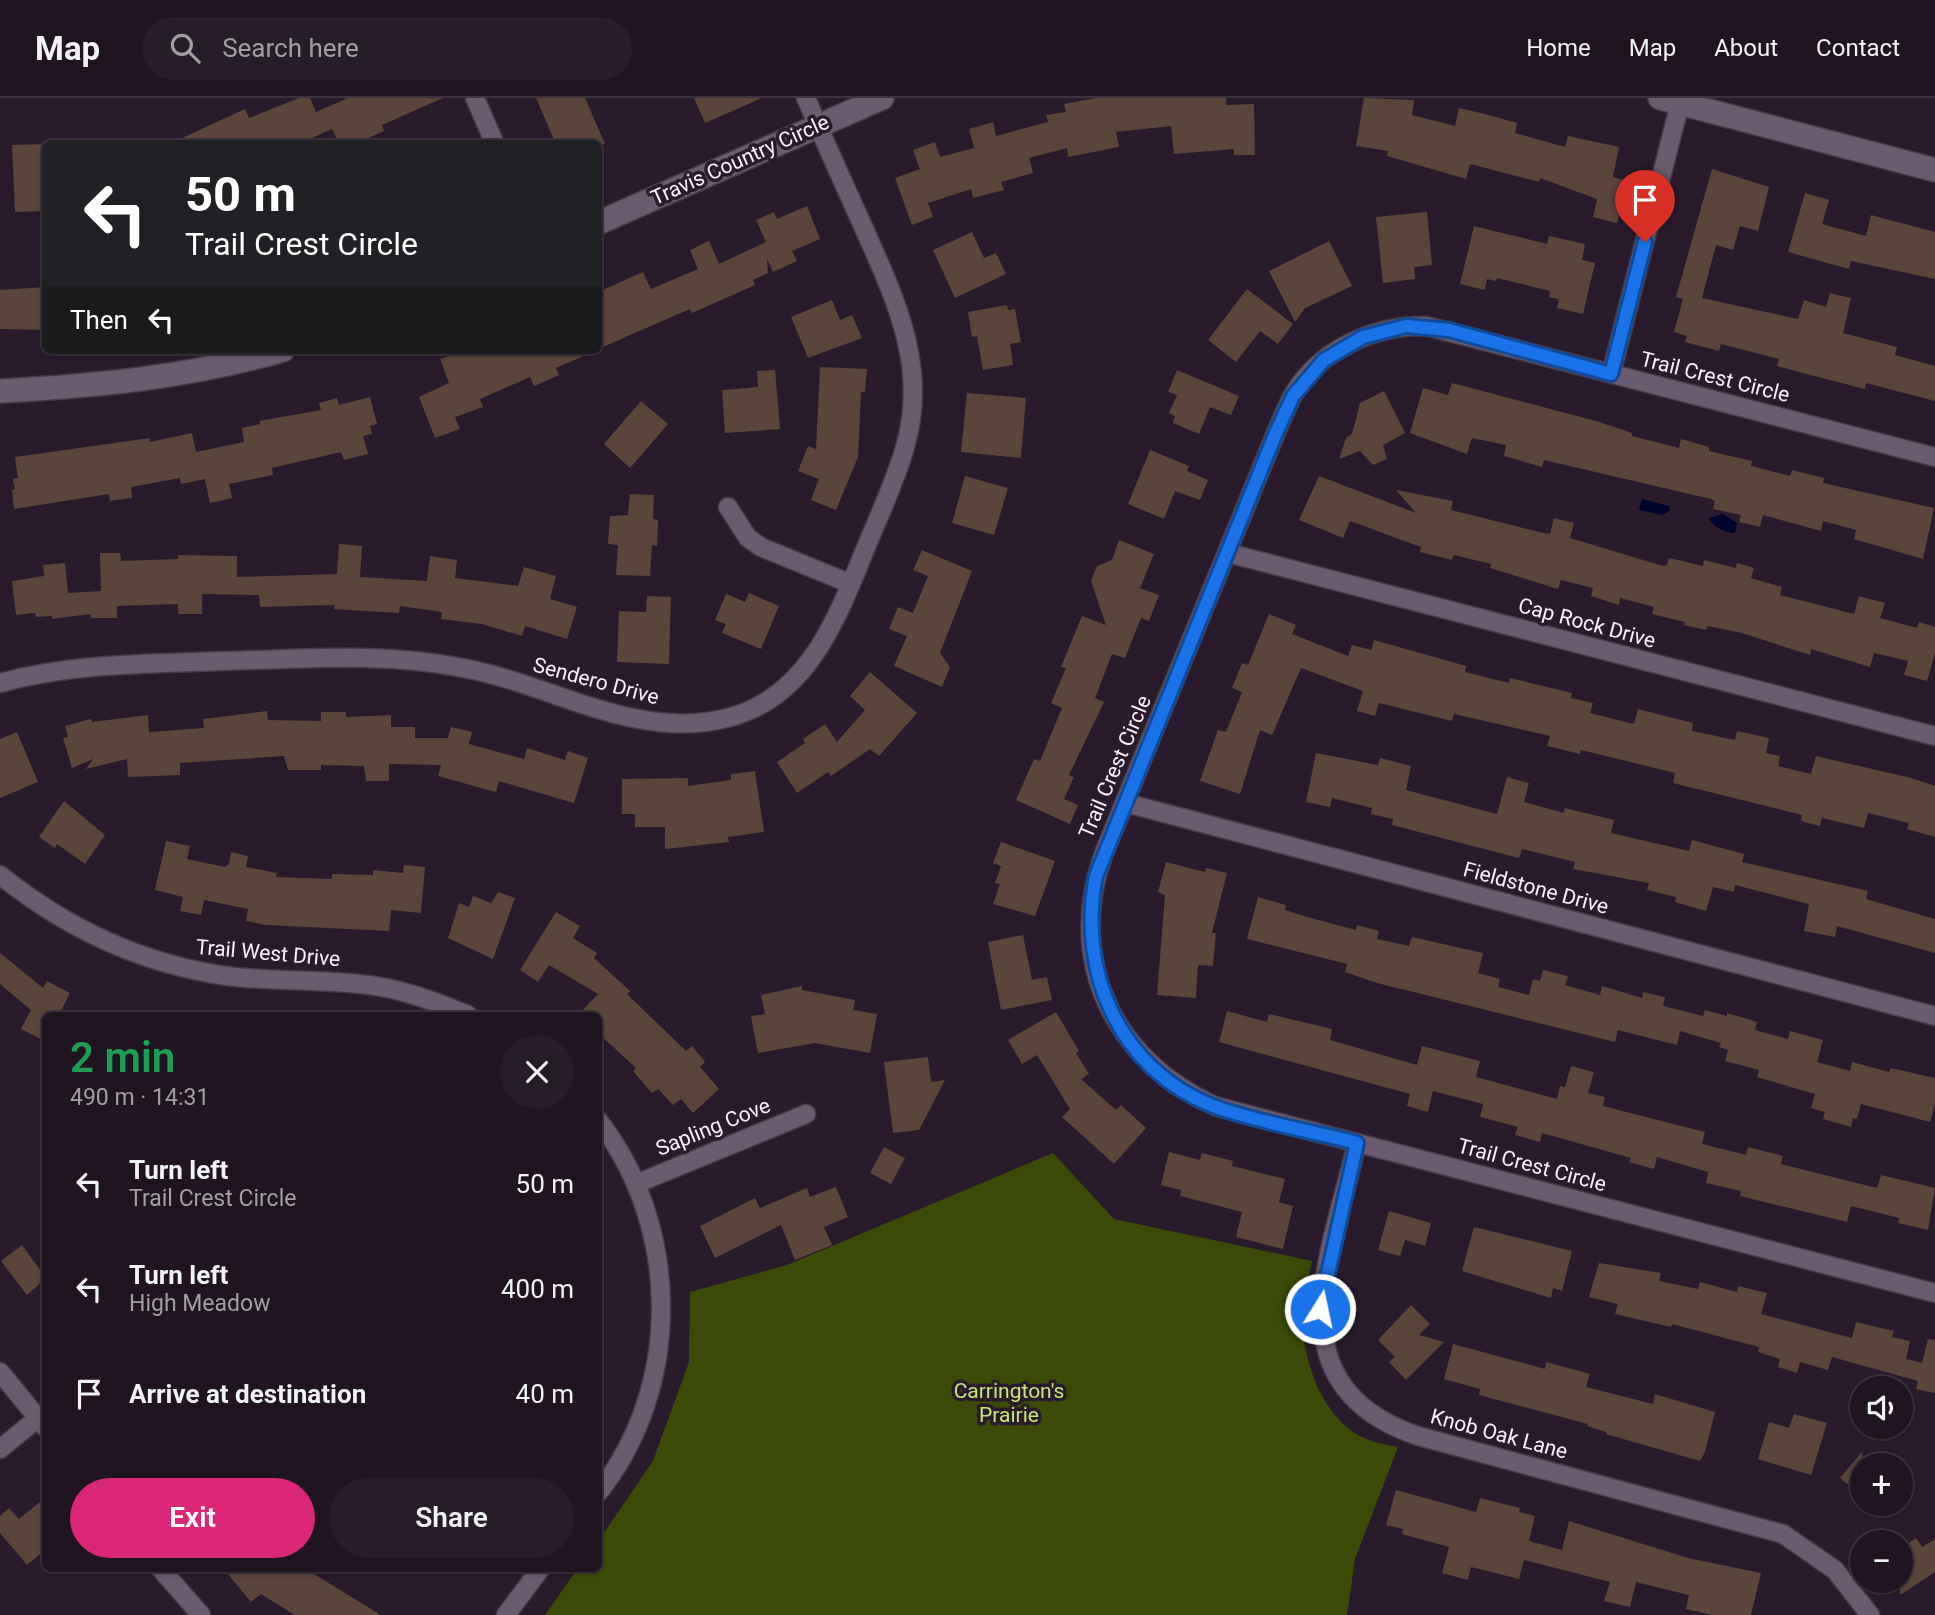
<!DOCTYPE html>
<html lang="en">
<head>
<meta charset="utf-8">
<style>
	:root { --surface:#1f1420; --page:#271d29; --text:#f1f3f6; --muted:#a19ea5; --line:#3c333e; --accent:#db2777 }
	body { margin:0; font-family:Roboto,sans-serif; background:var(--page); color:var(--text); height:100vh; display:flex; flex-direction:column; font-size:26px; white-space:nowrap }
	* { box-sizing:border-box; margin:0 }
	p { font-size:23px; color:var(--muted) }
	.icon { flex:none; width:38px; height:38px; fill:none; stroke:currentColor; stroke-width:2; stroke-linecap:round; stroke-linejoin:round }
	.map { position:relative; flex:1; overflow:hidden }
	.panel { position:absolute; left:42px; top:914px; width:560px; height:560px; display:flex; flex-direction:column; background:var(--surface); border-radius:10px; box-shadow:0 2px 5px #0004,0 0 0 2px var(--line) }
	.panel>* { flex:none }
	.top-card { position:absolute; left:42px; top:42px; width:560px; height:214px; border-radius:10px; box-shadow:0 2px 5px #0004,0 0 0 2px var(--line); background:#202124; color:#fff; overflow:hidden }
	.buttons { position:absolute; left:1850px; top:1278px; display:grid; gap:14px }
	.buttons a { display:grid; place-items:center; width:63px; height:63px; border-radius:50%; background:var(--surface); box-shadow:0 2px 5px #0004,0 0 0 2px var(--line); font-size:35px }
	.pin { position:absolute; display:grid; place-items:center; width:60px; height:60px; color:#fff; margin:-72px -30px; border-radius:50% 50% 50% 0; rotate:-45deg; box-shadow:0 0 7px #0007 }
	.pin .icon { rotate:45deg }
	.me { position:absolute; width:77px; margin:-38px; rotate:10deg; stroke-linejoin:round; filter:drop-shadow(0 0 5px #0008) }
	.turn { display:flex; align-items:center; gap:24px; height:147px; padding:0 28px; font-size:32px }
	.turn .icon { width:91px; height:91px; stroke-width:2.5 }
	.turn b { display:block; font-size:49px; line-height:60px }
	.then { display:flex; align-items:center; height:66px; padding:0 28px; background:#0003; gap:14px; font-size:26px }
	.round { display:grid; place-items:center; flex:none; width:74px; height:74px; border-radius:37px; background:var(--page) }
	.summary { display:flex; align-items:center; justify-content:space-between; height:119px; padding:0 28px }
	h1 { font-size:42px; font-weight:600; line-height:52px; color:#1e9e55 }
	.primary-button { display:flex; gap:14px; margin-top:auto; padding:14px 28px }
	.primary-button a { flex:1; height:80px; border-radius:42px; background:var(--accent); color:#fff; font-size:28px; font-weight:600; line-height:80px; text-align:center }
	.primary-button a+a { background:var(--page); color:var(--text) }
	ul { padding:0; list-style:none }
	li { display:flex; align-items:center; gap:21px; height:105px; padding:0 28px }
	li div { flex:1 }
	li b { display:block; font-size:26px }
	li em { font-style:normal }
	header { display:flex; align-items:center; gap:42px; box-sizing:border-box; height:98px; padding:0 35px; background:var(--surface); border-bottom:2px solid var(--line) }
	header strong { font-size:33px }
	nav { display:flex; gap:38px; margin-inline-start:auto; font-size:24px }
	.search { width:490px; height:63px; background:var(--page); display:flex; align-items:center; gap:18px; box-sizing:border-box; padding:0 24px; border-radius:38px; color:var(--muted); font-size:26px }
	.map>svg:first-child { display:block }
</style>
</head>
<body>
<header>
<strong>Map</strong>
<div class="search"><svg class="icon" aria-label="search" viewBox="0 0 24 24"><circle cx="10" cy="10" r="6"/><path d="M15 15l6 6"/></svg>Search here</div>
<nav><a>Home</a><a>Map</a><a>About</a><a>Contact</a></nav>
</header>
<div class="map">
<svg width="1935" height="1517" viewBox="0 0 1935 1517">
	<rect width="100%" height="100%" fill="#291b2b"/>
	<path fill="#3b4b06" d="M1053,1055L1114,1121L1312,1163C1309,1178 1305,1192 1303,1206C1299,1247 1315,1304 1348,1330C1362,1342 1380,1346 1398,1349L1355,1461L1347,1517H545L578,1470H598L599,1442L653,1363L689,1264L690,1194L787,1167Z"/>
	<g fill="#00022e">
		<polygon points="1642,401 1669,408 1670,413 1662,417 1639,412"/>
		<path d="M1723,416L1737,425L1735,435C1725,435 1713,429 1709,420Z"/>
	</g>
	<g fill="#5b443a">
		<polygon points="299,0 310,0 316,14 348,0 443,0 382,27 384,33 355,46 339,46 332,31 299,46 169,46 245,11 249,20"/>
		<polygon points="536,0 585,0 605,46 556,46"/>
		<polygon points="694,0 762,0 705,25"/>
		<polygon points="1097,0 1226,0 1226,7 1254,6 1255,57 1234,57 1234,51 1174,56 1171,28 1116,34 1119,49 1068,59 1067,50 1029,60 1033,75 1001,84 1004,92 973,100 971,91 928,105 933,119 912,127 895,80 920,71 913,52 935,44 940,59 974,50 969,31 993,24 996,38 1048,24 1046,17 1066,14 1064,6"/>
		<polygon points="1364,0 1414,2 1412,17 1455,28 1459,10 1485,16 1517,25 1515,35 1565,49 1568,38 1619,49 1613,79 1627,83 1617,125 1593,119 1597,101 1540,80 1539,84 1470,66 1466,81 1387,58 1388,53 1356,48"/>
		<polygon points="46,46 46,113 15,114 12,47"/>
		<polygon points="1712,71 1769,89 1758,133 1740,128 1733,152 1716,147 1702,200 1798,221 1804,202 1826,209 1830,195 1851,200 1843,235 1897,249 1895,257 1935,268 1935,303 1866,285 1865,291 1810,277 1777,268 1779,261 1721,246 1719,253 1685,244 1687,238 1674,234 1683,201 1676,199"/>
		<polygon points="1805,95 1829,102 1822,126 1866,138 1871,117 1935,134 1935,181 1851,163 1849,171 1788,154"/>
		<polygon points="807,108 820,141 792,153 797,163 773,174 767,161 768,175 753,182 755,187 692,215 690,211 598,251 598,194 643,174 651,191 698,171 690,152 709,143 719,166 766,144 756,122 774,114 777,121"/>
		<polygon points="1427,114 1432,167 1414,169 1415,181 1383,185 1376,119"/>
		<polygon points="1474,128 1547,146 1549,138 1585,146 1582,162 1595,165 1583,216 1557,210 1559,201 1549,199 1550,193 1497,180 1496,183 1487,181 1485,192 1460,186"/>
		<polygon points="972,134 984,160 996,155 1006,176 955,200 933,152"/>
		<polygon points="1329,143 1352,188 1305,210 1295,224 1269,173"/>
		<polygon points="46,189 46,232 0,231 0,192"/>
		<polygon points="1247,191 1293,226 1278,246 1260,233 1236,264 1208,242"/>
		<polygon points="832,202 840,222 852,217 862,240 808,260 791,219"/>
		<polygon points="1007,207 1008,212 1015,211 1021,244 1010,246 1013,267 983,272 977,238 972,239 968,214"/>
		<polygon points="466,252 598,252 556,270 559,277 534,288 530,279 480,301 483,309 455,319 460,331 435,340 419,299 449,285 440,261"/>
		<polygon points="820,269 867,271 865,294 861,294 858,359 836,412 811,402 819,381 798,373 808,348 816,351"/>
		<polygon points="775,272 780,331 725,335 722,292 758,289 757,273"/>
		<polygon points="1177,272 1239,298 1231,317 1210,309 1199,336 1173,325 1175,318 1169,315 1177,297 1168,294"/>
		<polygon points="1452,285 1596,323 1632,335 1632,338 1679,350 1681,341 1709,349 1709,353 1752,363 1751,368 1790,378 1792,372 1824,380 1823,385 1934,410 1923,461 1854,441 1856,432 1823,423 1821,433 1763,417 1760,429 1739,424 1741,417 1713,411 1715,403 1711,401 1544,362 1542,369 1504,358 1506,347 1472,340 1467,356 1410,335 1423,290 1448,297"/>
		<polygon points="1384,293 1405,335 1383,347 1387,361 1373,367 1360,353 1339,361 1346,340 1352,336 1360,305"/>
		<polygon points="967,295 1026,300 1021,360 961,354"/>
		<polygon points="370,299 377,326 370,328 372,336 363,338 368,356 344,362 341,354 272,370 273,377 229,386 232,400 210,405 205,381 181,386 180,380 131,389 132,400 110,403 109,396 14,411 12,392 15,391 13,381 18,380 15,359 150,340 150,344 192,335 196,354 244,344 242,330 260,326 259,323 321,312 319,305 337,300 339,307"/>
		<polygon points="641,303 668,326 630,370 604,346"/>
		<polygon points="1150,352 1189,368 1187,373 1208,382 1200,402 1175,393 1164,421 1128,406"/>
		<polygon points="965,378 1008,390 994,437 952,425"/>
		<polygon points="1319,378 1416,415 1396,392 1453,403 1451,412 1539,434 1550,436 1554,420 1574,425 1570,440 1663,468 1667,467 1669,460 1703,468 1704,462 1736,470 1737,465 1754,470 1751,480 1782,489 1780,497 1854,516 1859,498 1885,505 1880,520 1917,530 1919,524 1935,529 1935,555 1927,583 1904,577 1908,563 1874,555 1870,569 1811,551 1810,557 1742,535 1708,528 1706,532 1684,527 1685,524 1652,516 1654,509 1620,500 1619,507 1591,498 1593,490 1561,482 1558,491 1490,470 1491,466 1454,457 1452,462 1420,454 1421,449 1350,423 1343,440 1299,422"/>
		<polygon points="630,396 654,397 653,421 658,422 657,448 652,447 650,478 616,477 618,447 608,446 610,418 628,417"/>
		<polygon points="1119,442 1154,456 1140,490 1159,497 1149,523 1141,520 1125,560 1112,556 1095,600 1104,604 1069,677 1074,679 1064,701 1078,707 1070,726 1016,702 1034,661 1040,663 1062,610 1051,605 1066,570 1061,569 1082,518 1106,527 1091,483 1097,468 1112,462"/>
		<polygon points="339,446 362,448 360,479 427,483 430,458 457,462 455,480 518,488 524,469 556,478 550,501 577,509 567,541 525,528 522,538 482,526 441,521 442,514 400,508 399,515 334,511 335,507 260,509 259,497 202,496 202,516 178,516 178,506 117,508 117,520 91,520 90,516 52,521 52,518 36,519 35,515 16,517 12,483 44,478 43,467 65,465 68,495 101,493 100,455 120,455 121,463 178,461 178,457 237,458 237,479 337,476"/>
		<polygon points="922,452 972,473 940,555 950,569 942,589 894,568 907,538 889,531 898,509 913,515 928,478 913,472"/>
		<polygon points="749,495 779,508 761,551 722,535 726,526 715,522 726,496 745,504"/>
		<polygon points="647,498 671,499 669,566 617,564 619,513 646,514"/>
		<polygon points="1269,516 1296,527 1292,536 1348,558 1352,547 1371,552 1374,542 1466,568 1465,574 1509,585 1510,580 1572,595 1571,600 1593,605 1590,615 1634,626 1638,611 1693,625 1692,633 1735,642 1737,633 1769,640 1766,655 1780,658 1778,668 1811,676 1816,658 1911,680 1935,688 1935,739 1907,731 1909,725 1868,715 1864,730 1822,720 1820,728 1801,723 1802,717 1673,685 1675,675 1581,652 1580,656 1547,648 1550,638 1454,616 1452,623 1379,605 1375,618 1357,613 1363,593 1301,570 1272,637 1260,632 1240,696 1200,683 1218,632 1226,634 1242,594 1232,590 1242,565 1248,567"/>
		<polygon points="870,574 917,615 879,658 870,651 831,678 828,674 797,695 777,664 805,645 803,641 825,626 837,644 865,612 850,598"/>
		<polygon points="267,613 268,622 321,623 321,614 346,614 346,619 391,617 391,629 415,629 415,640 448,640 451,629 472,634 469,646 524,661 527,650 565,662 568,653 588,660 574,705 499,683 496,694 438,678 441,667 389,666 389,683 366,683 364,668 321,667 321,672 288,672 284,658 180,665 180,677 128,679 127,661 86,671 93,661 72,670 63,640 68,639 65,628 91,621 92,624 148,617 149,634 204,630 203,621"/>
		<polygon points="17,634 38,684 0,700 0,641"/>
		<polygon points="1316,655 1378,667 1380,660 1411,668 1406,692 1497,716 1507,679 1529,685 1524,704 1564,715 1565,710 1614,722 1611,735 1689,753 1692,742 1744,756 1742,764 1868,793 1866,801 1935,821 1935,855 1837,828 1835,839 1804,833 1809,806 1735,787 1734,794 1713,789 1706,813 1675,804 1676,799 1647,792 1649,785 1573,771 1575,764 1522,751 1519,760 1392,727 1393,721 1371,716 1372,710 1332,700 1330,709 1306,704"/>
		<polygon points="755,673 764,734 728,739 729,744 665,751 665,729 635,729 635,716 622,716 622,681 688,680 688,688 731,682 731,676"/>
		<polygon points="64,703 105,737 85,766 57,746 55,750 39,739"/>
		<polygon points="166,743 190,748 187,761 225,769 229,766 231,754 248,758 246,769 277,775 276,779 332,781 332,776 373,777 373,772 403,775 404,767 425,769 421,815 391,812 389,833 266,827 246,823 248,811 204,802 201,817 180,813 183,799 155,792"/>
		<polygon points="1001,744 1055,763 1035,818 993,806 1000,786 995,785 1001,768 993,765"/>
		<polygon points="1166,764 1205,774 1206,770 1227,775 1212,835 1216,835 1213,868 1198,867 1196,900 1157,897 1165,797 1158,794"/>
		<polygon points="498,794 515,800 493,861 448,840 459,805 469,809 473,798 491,805"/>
		<polygon points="1258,799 1286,807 1285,812 1307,819 1356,832 1357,827 1379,833 1377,841 1409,848 1412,839 1483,855 1478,875 1500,881 1498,889 1529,897 1533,881 1540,883 1543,872 1568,878 1565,887 1600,897 1602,888 1642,900 1643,894 1665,899 1663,908 1703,918 1705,912 1727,918 1727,915 1757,924 1755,932 1788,941 1790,933 1823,942 1817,964 1850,973 1852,964 1889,974 1891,970 1935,980 1935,1006 1930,1024 1861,1006 1857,1021 1853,1020 1851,1029 1823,1021 1825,1014 1811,1010 1815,996 1757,979 1759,972 1725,963 1728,952 1719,949 1721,945 1680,933 1677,947 1618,932 1615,944 1377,885 1345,874 1347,866 1247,841"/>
		<polygon points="556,814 580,828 573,840 597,855 594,860 630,893 627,896 686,953 692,948 705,964 700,969 719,991 693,1015 681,1001 673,1007 658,991 652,995 633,973 636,970 598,935 598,917 578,917 598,896 549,867 538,884 520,872"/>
		<polygon points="1023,837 1032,882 1047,879 1052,902 1001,912 988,844"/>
		<polygon points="0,855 43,890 47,883 70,895 59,917 46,917 46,944 21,931 31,912 0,886"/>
		<polygon points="802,888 802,892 855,902 853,912 877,916 870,955 815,945 758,955 751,918 765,916 761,897"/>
		<polygon points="1227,913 1267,924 1269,916 1332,931 1330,942 1417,967 1422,948 1480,963 1476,979 1557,1001 1560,988 1565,989 1571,968 1594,974 1588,995 1605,999 1603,1008 1705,1034 1702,1046 1746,1057 1748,1049 1783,1058 1781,1066 1877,1090 1881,1077 1935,1090 1928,1132 1898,1125 1899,1120 1851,1108 1847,1124 1740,1098 1741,1093 1706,1085 1708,1074 1657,1059 1654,1071 1629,1064 1631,1060 1542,1035 1540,1044 1515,1037 1518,1029 1480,1019 1483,1006 1433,993 1428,1014 1407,1008 1410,996 1219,944"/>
		<polygon points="1056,914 1079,953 1076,955 1089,976 1081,981 1116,1012 1121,1007 1146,1030 1114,1066 1062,1019 1070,1011 1037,957 1022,966 1008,942"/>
		<polygon points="928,959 931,984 945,982 919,1032 893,1035 884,964"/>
		<polygon points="884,1049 905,1060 891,1086 870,1075"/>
		<polygon points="1169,1054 1200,1062 1202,1055 1233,1063 1232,1068 1285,1081 1279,1104 1293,1108 1283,1151 1236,1139 1242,1114 1180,1098 1181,1092 1161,1087"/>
		<polygon points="836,1089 848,1119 824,1129 832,1147 795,1162 781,1127 715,1160 700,1128 755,1100 760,1110 807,1090 810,1099"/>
		<polygon points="1389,1113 1431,1125 1425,1148 1405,1142 1400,1158 1378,1152"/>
		<polygon points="1474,1129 1572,1153 1562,1193 1553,1190 1551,1200 1462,1173"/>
		<polygon points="22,1147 46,1180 27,1197 1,1163"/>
		<polygon points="1599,1165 1661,1175 1659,1183 1698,1191 1700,1184 1737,1194 1738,1188 1767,1195 1761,1216 1852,1240 1856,1224 1894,1233 1892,1239 1910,1243 1906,1261 1922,1265 1928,1241 1935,1242 1935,1295 1916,1291 1918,1283 1832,1259 1828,1272 1800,1264 1797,1275 1778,1269 1780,1261 1758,1254 1759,1249 1672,1226 1671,1229 1615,1216 1618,1206 1589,1199"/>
		<polygon points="1411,1207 1430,1226 1419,1237 1444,1244 1406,1282 1389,1264 1395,1259 1378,1242"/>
		<polygon points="1453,1246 1545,1271 1546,1264 1590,1276 1586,1289 1653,1306 1655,1296 1715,1314 1705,1354 1700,1363 1606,1336 1606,1334 1587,1328 1588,1326 1479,1297 1480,1291 1444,1281"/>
		<polygon points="1794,1316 1827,1325 1811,1377 1758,1361 1769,1324 1789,1330"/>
		<polygon points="1862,1354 1862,1398 1840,1380"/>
		<polygon points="1396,1392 1476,1414 1480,1400 1520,1410 1519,1414 1535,1418 1529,1443 1562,1452 1569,1423 1688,1460 1761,1475 1751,1517 1712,1517 1686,1511 1689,1497 1636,1484 1630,1509 1604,1503 1610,1484 1524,1462 1519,1481 1471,1469 1468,1482 1442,1475 1449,1449 1402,1436 1403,1431 1386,1427"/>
		<polygon points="46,1399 46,1451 27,1467 0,1435 0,1418 9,1410 19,1421"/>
		<polygon points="1916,1440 1922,1449 1935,1441 1935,1474 1900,1497 1900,1451"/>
		<polygon points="223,1470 304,1470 381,1517 295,1517 261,1496 251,1504"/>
	</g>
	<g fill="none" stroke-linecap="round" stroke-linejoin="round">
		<g stroke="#443946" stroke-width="21">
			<g id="minor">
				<polyline points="475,0 495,46"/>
				<polyline points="1611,276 1680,5"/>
				<path d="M1935,359L1426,228C1375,227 1320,251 1293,297C1286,310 1281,324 1275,337L1104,755C1065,862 1113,962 1215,1008L1935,1195"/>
				<polyline points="728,409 748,440 761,449 851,486"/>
				<polyline points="1228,455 1935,638"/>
				<path d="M0,585C73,565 148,566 224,563C303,561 384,554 463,570C552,586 638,645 731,619C804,599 834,528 860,464C875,426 894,388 905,349C929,268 894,198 862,126C843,84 824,42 806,0"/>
				<polyline points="1126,705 1935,918"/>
				<path d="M0,777C66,830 142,866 227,878C271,884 316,881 360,886C397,889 434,903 468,917"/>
				<path d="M598,1022C681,1128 683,1289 598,1395"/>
				<path d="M1357,1045C1331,1156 1270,1288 1418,1338L1783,1436L1835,1472L1870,1517"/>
				<polyline points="638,1085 806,1016"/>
				<polyline points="0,1274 46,1330"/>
				<polyline points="0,1351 38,1320"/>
				<polyline points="160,1470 201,1517"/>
				<polyline points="506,1517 541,1470"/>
			</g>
		</g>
		<g stroke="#443946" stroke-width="26">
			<g id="tertiary">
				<polyline points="1660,0 1935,72"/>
				<polyline points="598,125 882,0"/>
				<path d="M0,293C95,288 191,279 283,252"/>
			</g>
		</g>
		<use href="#minor" stroke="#6b5b6e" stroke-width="18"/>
		<use href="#tertiary" stroke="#6b5b6e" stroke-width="23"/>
	</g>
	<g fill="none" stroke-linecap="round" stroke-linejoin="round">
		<g stroke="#114b97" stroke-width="18">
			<path id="route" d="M1320,1211L1357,1045C1312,1033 1256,1024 1213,1008C1119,971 1077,873 1096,778L1275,337L1293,298L1324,262L1363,239L1406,228L1449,232L1611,276L1645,144"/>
		</g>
		<use href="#route" stroke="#1a73e8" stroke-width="12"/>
	</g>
	<g text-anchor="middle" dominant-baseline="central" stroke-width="7" stroke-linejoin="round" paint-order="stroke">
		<g font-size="21" fill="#faf1fc" stroke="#291b2b">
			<text transform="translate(740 62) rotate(-24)">Travis Country Circle</text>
			<text transform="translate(1715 279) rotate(14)">Trail Crest Circle</text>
			<text transform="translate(1587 525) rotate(15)">Cap Rock Drive</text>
			<text transform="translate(596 583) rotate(15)">Sendero Drive</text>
			<text transform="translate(1115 669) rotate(-67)">Trail Crest Circle</text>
			<text transform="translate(1536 790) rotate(15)">Fieldstone Drive</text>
			<text transform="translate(268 855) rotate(5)">Trail West Drive</text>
			<text transform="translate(713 1029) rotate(-22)">Sapling Cove</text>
			<text transform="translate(1532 1067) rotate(15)">Trail Crest Circle</text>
			<text transform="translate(1499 1336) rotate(15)">Knob Oak Lane</text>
		</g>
		<g font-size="21" fill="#c7e774" stroke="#291b2b">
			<text x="1009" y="1293">Carrington's<tspan x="1009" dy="24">Prairie</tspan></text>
		</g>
	</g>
</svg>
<div class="buttons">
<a><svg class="icon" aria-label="sound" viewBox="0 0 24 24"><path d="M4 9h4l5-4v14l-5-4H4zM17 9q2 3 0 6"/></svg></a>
<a>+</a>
<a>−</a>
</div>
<div class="pin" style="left:1645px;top:144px;background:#d93025"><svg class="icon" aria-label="arrive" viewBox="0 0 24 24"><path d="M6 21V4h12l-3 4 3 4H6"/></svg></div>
<svg class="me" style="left:1320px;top:1211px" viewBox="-20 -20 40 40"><circle r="17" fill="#1a73e8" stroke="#fff" stroke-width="3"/><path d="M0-11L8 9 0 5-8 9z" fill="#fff"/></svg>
<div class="top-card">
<div class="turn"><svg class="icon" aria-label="left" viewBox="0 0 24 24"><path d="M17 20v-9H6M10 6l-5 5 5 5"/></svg><div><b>50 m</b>Trail Crest Circle</div></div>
<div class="then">Then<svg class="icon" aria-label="left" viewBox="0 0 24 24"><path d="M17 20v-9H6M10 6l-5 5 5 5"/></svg></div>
</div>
<section class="panel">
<div class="summary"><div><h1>2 min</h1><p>490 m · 14:31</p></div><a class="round"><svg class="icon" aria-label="close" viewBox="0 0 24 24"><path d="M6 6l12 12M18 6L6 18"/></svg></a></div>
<ul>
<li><svg class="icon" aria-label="left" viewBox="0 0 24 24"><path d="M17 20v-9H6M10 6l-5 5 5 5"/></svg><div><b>Turn left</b><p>Trail Crest Circle</p></div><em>50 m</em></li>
<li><svg class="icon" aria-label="left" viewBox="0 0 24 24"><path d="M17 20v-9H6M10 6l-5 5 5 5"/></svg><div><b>Turn left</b><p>High Meadow</p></div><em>400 m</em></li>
<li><svg class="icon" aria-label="arrive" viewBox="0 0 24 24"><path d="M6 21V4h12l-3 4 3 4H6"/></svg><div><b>Arrive at destination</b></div><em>40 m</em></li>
</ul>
<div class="primary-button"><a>Exit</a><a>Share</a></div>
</section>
</div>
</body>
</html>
